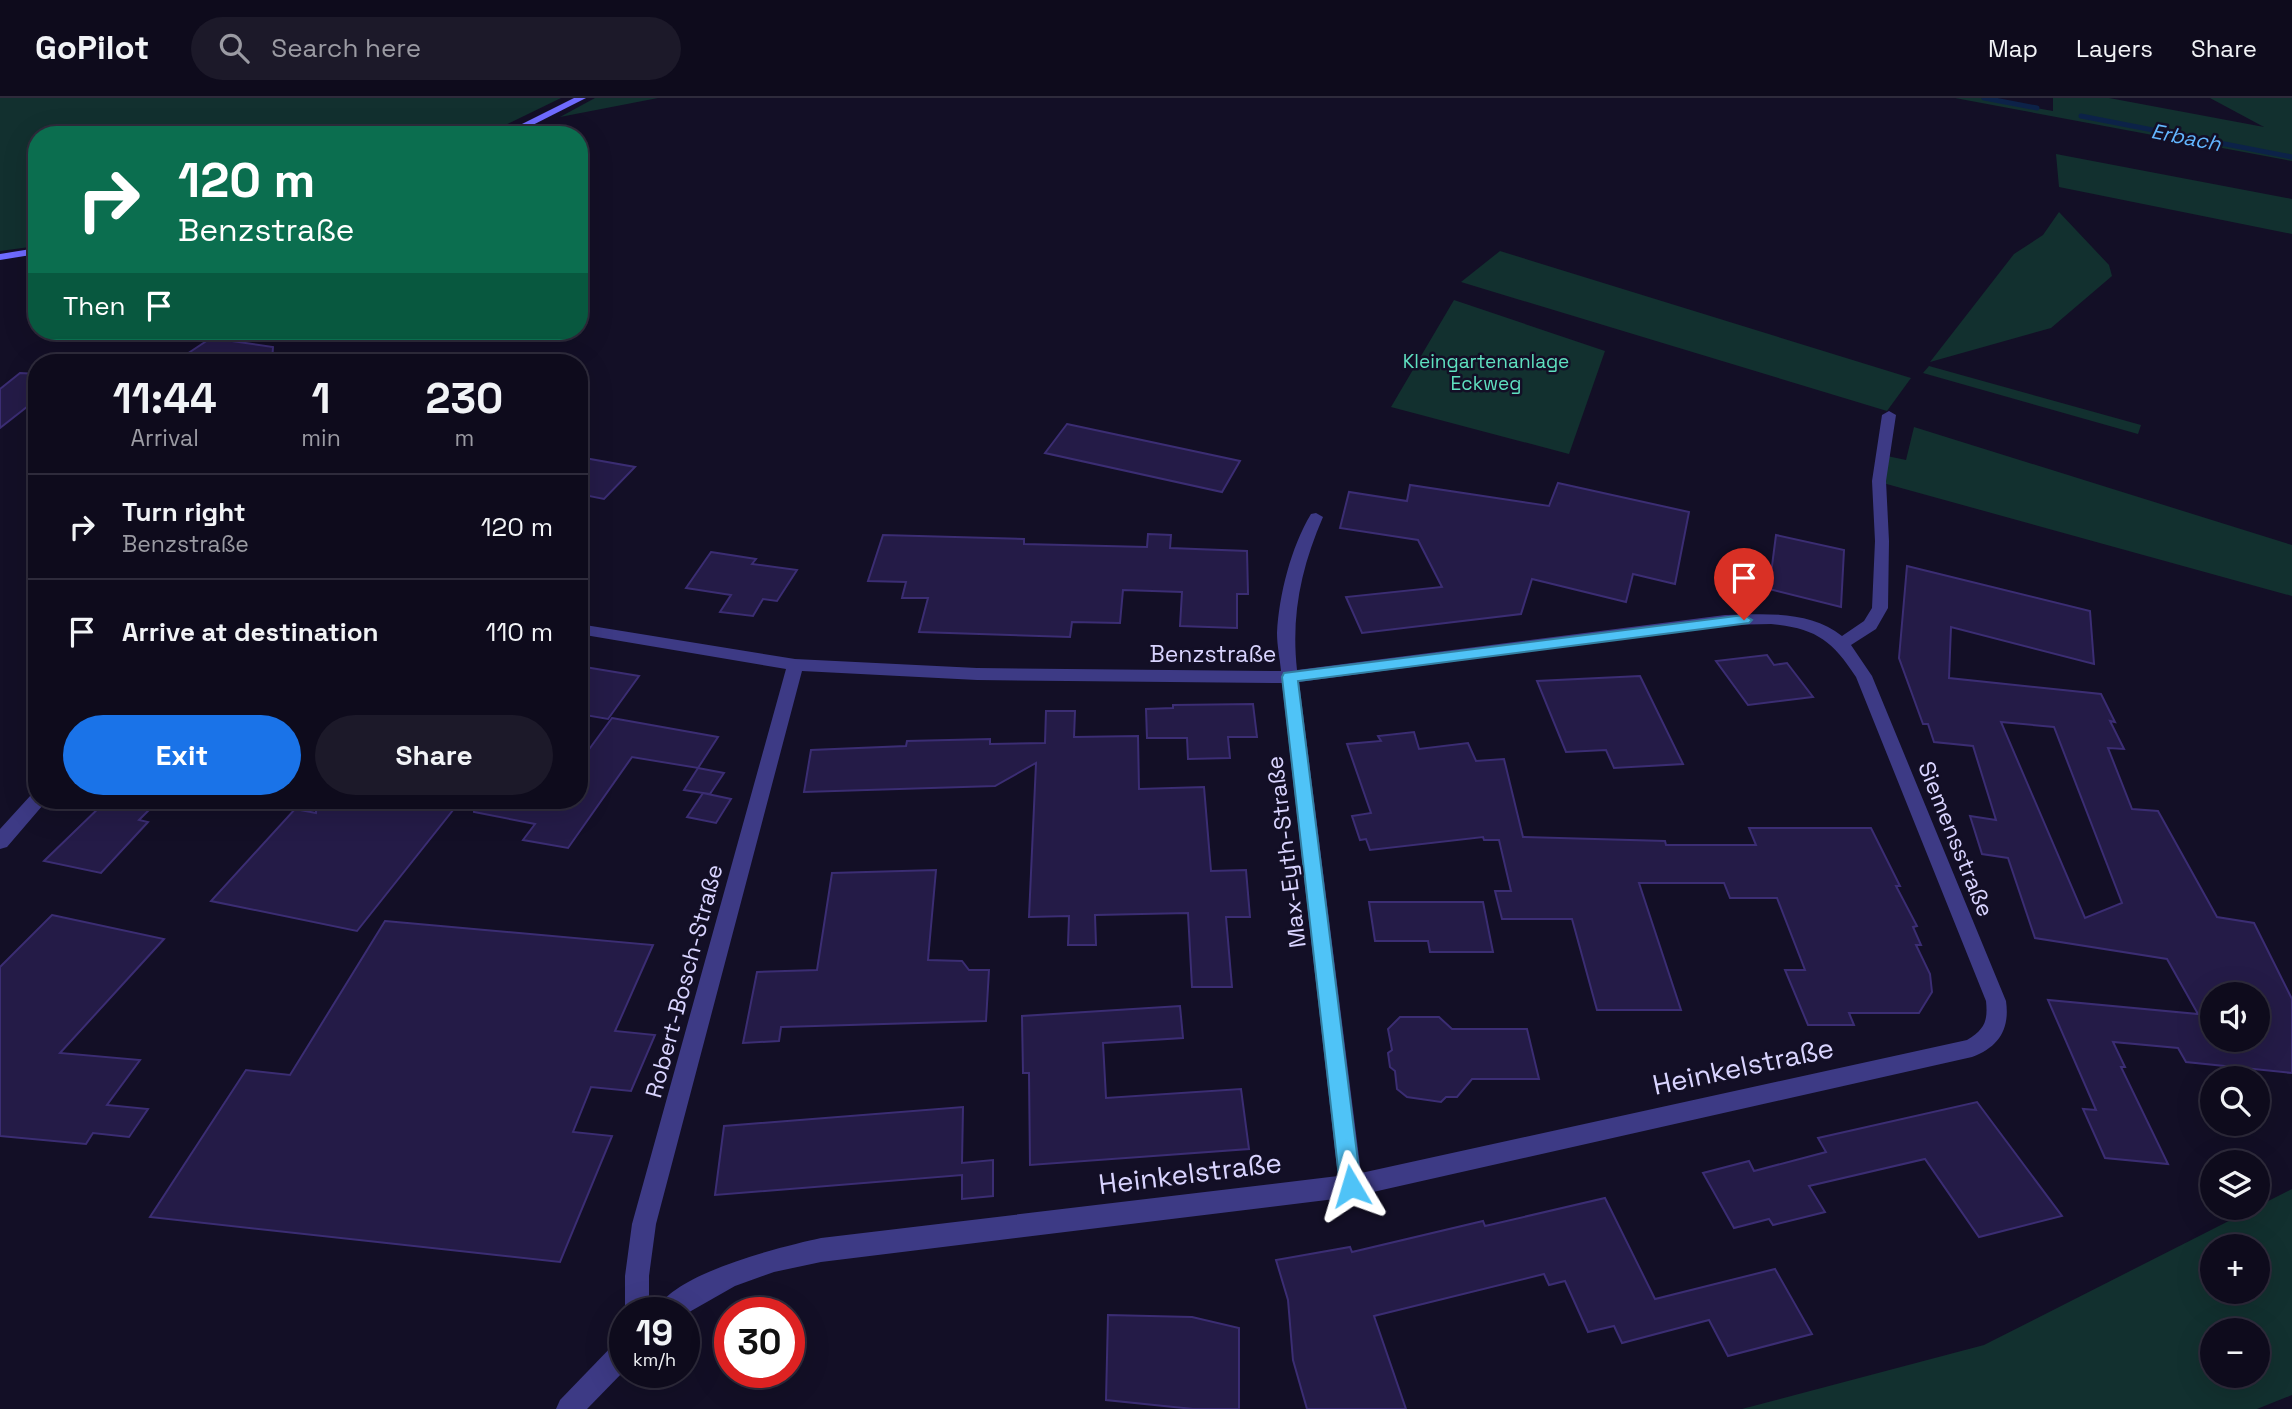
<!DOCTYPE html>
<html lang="en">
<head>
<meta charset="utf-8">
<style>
	:root { --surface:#0e0b1c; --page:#1c1929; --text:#f1f3f6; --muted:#9b9ba3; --line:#2e2b3b; --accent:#1a73e8 }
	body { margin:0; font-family:"Space Grotesk",sans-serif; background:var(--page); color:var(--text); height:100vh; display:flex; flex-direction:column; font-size:26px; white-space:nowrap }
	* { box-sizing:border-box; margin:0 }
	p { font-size:23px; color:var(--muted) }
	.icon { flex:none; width:38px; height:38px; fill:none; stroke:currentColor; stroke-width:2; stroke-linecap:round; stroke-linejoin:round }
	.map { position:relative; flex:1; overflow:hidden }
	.sheet { position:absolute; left:28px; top:256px; width:560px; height:455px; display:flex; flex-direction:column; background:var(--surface); border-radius:28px; box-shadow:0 7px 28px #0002,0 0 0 2px var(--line) }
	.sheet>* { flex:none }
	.guide { position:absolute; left:28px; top:28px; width:560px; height:214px; border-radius:28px; box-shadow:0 7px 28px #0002,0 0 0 2px var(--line); background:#0b6e4f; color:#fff; overflow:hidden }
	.buttons { position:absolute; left:2200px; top:884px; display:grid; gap:14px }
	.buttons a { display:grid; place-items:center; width:70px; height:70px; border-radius:50%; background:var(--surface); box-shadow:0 7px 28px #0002,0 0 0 2px var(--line); font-size:35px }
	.speed { position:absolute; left:609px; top:1199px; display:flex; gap:14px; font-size:35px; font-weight:700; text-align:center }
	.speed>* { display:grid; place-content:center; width:91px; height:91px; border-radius:50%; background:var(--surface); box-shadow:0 7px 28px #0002,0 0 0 2px var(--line); line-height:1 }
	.speed small { font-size:18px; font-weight:400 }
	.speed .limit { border:10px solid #d22; background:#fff; color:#111 }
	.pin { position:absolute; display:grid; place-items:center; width:60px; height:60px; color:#fff; margin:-72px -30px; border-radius:50% 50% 50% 0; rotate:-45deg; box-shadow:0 0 7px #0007 }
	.pin .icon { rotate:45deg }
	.me { position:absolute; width:77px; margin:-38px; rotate:353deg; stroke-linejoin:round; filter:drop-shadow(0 0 5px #0008) }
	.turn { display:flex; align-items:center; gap:24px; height:147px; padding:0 35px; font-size:32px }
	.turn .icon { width:91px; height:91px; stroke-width:2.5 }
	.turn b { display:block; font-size:49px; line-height:60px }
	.then { display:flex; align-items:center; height:66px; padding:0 35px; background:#0003; gap:14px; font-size:26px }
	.eta { display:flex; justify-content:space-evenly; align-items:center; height:119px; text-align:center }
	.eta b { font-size:42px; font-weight:600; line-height:49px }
	.primary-button { display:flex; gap:14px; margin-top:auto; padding:14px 35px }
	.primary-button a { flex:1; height:80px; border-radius:42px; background:var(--accent); color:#fff; font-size:28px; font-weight:600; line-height:80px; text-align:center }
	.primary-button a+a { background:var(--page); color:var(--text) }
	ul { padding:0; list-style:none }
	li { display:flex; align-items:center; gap:21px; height:105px; padding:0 35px; border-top:2px solid var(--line) }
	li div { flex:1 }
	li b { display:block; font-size:26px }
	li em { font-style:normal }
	header { display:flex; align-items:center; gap:42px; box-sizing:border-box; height:98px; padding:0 35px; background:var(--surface); border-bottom:2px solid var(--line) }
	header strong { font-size:33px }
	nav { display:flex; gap:38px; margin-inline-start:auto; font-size:24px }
	.search { width:490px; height:63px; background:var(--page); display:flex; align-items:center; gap:18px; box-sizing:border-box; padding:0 24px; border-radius:38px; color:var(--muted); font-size:26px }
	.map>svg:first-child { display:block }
</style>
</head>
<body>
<header>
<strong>GoPilot</strong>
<div class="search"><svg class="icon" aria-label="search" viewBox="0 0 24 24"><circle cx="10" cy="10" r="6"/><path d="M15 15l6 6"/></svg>Search here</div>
<nav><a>Map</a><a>Layers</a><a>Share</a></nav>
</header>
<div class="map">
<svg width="2292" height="1311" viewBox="0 0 2292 1311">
	<rect width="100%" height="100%" fill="#130f26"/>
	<g fill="#12302f" fill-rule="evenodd">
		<polygon points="0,0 561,0 485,37 37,37 37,148 0,153"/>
		<polygon points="595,0 658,0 560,19"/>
		<polygon points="1955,0 1981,0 2053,13 2053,0 2109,0 2264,29 2210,0 2292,0 2292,63"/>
		<polygon points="2056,56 2292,101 2292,136 2059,89"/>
		<polygon points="2059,114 2109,167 2112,178 2051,230 1930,264 2014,156 2043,137"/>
		<polygon points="1500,153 1911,280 1887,313 1461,184"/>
		<polygon points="1454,202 1605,253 1569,356 1391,309"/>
		<polygon points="1929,268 2141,327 2138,336 1923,275"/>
		<polygon points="1914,329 2292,447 2292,498 1883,385 1887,358 1906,362"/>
		<path d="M2292,1091V1297L2257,1311H1742L1984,1247ZM2212,1148H2258V1194H2212ZM2258,1232V1278H2212V1232Z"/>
	</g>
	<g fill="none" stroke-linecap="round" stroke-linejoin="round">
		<g stroke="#0c2248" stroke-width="5">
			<polyline points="1984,0 2037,10"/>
			<polyline points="2081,18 2292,59"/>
		</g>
	</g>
	<g fill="#241b47" stroke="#3b2d73" stroke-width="2" fill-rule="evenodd">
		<polygon points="211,240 273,249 272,264 175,264"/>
		<polygon points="20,275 37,276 37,301 0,330 0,291"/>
		<polygon points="1067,326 1240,363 1222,394 1045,355"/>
		<polygon points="579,359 635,369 604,401 579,396"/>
		<polygon points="1558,385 1689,414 1675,486 1633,476 1626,504 1532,481 1521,516 1362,535 1346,499 1442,489 1418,442 1340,430 1349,394 1407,403 1410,387 1549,408"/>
		<polygon points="1148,436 1171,437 1170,450 1247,453 1248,496 1237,496 1237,530 1180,528 1182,494 1123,492 1120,525 1072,524 1070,539 919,534 928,500 902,500 906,484 868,483 883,437 1024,441 1024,446 1147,449"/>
		<polygon points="1776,437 1844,452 1841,509 1769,491"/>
		<polygon points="711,454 756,461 752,466 797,472 777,503 763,501 753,518 720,514 731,497 686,490"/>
		<path d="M1907,468L2090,513L2094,566L1951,529L1949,580L2101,596L2115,624L2110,623L2124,651L2108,650L2132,711L2158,713L2217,819L2254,825L2292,901V975L2186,964L2178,950L2113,944L2125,969H2121L2168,1066L2105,1060L2083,1011L2096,1012L2048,902L2198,916L2167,861L2035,840L2008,760L1982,756L1970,718L1996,722L1973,648L1934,644L1928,626H1923L1899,560ZM2001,624L2054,629L2122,805L2085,820ZM2212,896H2258V942H2212Z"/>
		<polygon points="1767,557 1774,567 1787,565 1813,599 1748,607 1716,563"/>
		<polygon points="579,568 639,578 608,621 579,616"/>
		<polygon points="1640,578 1683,666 1614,670 1606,652 1566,654 1537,583"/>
		<polygon points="1253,606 1257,639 1228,639 1230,660 1188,661 1187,640 1147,640 1146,611 1173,610 1173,607"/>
		<polygon points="1046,613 1075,613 1074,639 1138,638 1139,691 1204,689 1211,773 1246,772 1250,819 1226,819 1232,889 1192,889 1188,815 1095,817 1096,847 1068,847 1069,818 1029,819 1036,665 995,688 804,694 811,652 906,648 907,643 990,641 990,646 1045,645"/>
		<polygon points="612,620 718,639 698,670 632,659 568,750 523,742 535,726 474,714 475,702 579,702 579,665"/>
		<polygon points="1414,634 1419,651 1468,645 1476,663 1504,661 1523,739 1665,743 1666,747 1756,747 1749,730 1871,730 1900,788 1896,788 1917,828 1913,829 1921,847 1916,847 1930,876 1932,894 1919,915 1849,915 1854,927 1808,927 1785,872 1805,872 1777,800 1730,800 1724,785 1639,785 1681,912 1597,912 1572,821 1502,821 1495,793 1511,793 1499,742 1484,742 1483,739 1370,752 1366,741 1360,742 1352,718 1371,715 1347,646 1381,643 1378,638"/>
		<polygon points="698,670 724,675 710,696 703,695 731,701 716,725 687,719 703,695 684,692"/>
		<polygon points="107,702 153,708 139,722 148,724 101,775 44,763"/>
		<polygon points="317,702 461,702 357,833 211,803 295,711 316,715"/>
		<polygon points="936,772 928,862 962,863 969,872 989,872 986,923 781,929 779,943 743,945 757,874 817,872 832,775"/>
		<polygon points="1369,804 1483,804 1493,854 1430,854 1428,843 1375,843"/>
		<polygon points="52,817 164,841 60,955 140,962 107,1007 148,1011 129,1039 93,1035 86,1046 0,1038 0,869"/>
		<polygon points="385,823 653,847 615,933 655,937 631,993 591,989 573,1034 612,1038 560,1164 150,1119 246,972 290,977"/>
		<polygon points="1180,908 1183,940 1103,945 1106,1000 1241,991 1249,1051 1030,1067 1029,975 1023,975 1022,918"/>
		<polygon points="1400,919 1439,919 1452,931 1527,931 1539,981 1472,981 1457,999 1446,999 1441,1004 1407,999 1397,991 1395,973 1390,969 1388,955 1392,952 1388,931"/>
		<polygon points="1977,1004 2062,1118 1979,1139 1925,1061 1809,1088 1825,1114 1773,1127 1769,1121 1734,1130 1703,1075 1749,1063 1754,1073 1826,1054 1818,1040"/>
		<polygon points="963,1009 962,1065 993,1062 993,1098 962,1101 962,1077 715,1097 724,1028"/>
		<polygon points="1605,1100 1655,1201 1775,1171 1812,1236 1728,1258 1709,1222 1622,1245 1614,1228 1588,1234 1565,1183 1549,1187 1544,1176 1374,1218 1406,1311 1307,1311 1293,1262 1288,1202 1276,1162 1350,1149 1352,1154 1483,1123 1485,1128"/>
		<polygon points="1108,1217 1192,1219 1239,1230 1239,1311 1193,1311 1106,1302"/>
	</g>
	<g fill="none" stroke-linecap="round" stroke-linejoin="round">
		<g fill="#3d3a85" fill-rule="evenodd">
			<path d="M1889,313L1896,317L1886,383L1889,443L1888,510L1876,531L1851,547L1872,578L2006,903C2010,931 1999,949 1972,959L1351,1099L821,1164L774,1174L735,1188L684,1217V1214H656C669,1176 784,1148 821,1140L1338,1078L1282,585L977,582L802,573L656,1126L649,1178V1214H625V1178L632,1126L786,571L579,536V526L795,561L977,570L1281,573C1280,561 1277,548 1277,535C1279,497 1291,449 1311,416L1316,415L1323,419C1301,470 1291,517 1297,572L1725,517C1764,516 1810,512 1842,538L1864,523L1872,510L1875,443L1872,383L1882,317ZM1771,526C1815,530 1832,542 1856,579L1986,903C1988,923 1985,931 1967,942L1361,1075L1299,584L1725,527Z"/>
			<polygon points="37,695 37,702 46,702 43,707 7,749 0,751 0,731 31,697"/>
			<polygon points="625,1240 625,1272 587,1311 556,1311 560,1302 616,1244"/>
		</g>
		<g fill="#6f6bff" fill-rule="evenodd">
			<polygon points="574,0 586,0 513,37 500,37"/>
			<polygon points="37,150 37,156 0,162 0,156"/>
		</g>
	</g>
	<polygon fill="#4fc3f7" stroke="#337fa1" stroke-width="2" points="1744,517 1752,522 1749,525 1298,583 1361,1088 1358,1095 1351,1098 1343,1095 1340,1088 1282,579 1284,575"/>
	<g text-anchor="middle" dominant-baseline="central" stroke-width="5" stroke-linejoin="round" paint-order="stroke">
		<g font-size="19" fill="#5fe0c0" stroke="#130f26">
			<text x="1486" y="263">Kleingartenanlage<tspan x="1486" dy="22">Eckweg</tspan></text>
		</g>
		<g font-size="21" font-style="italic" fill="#62b6ff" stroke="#130f26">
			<text transform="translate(2186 39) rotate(11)">Erbach</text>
		</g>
		<g font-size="23" fill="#d9d4ff" stroke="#130f26">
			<text x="1213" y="556">Benzstraße</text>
			<text transform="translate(1956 741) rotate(68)">Siemensstraße</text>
			<text transform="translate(1286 754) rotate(-97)">Max-Eyth-Straße</text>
			<text transform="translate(684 883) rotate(-75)">Robert-Bosch-Straße</text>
		</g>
		<g font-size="28" fill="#d9d4ff" stroke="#130f26">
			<text transform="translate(1743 968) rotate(-12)">Heinkelstraße</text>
			<text transform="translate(1190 1075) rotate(-7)">Heinkelstraße</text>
		</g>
	</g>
</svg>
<div class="buttons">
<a><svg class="icon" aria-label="sound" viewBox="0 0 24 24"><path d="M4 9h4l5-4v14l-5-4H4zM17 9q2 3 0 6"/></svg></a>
<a><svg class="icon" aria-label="search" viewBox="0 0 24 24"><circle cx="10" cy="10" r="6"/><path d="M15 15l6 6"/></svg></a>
<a><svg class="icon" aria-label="layers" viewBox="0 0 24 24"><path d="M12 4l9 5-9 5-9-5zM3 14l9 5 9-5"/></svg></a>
<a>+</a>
<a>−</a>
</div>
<div class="speed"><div>19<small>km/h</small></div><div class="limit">30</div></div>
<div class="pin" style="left:1744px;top:522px;background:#d93025"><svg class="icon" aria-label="arrive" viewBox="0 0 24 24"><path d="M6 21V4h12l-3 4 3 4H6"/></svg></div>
<svg class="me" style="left:1351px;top:1088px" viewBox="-20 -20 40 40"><path d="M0-17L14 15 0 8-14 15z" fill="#4fc3f7" stroke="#fff" stroke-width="4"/></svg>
<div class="guide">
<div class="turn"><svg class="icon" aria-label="right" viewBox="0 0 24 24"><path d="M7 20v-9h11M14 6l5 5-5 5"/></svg><div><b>120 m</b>Benzstraße</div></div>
<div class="then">Then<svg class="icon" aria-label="arrive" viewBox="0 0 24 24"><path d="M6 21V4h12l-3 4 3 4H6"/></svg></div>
</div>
<section class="sheet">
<div class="eta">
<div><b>11:44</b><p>Arrival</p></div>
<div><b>1</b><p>min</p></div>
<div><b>230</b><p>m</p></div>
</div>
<ul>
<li><svg class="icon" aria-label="right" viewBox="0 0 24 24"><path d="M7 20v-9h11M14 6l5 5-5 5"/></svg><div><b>Turn right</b><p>Benzstraße</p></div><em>120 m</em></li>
<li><svg class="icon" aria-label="arrive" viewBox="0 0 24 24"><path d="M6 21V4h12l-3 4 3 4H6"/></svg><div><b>Arrive at destination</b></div><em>110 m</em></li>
</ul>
<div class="primary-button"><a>Exit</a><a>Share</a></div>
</section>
</div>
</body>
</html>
